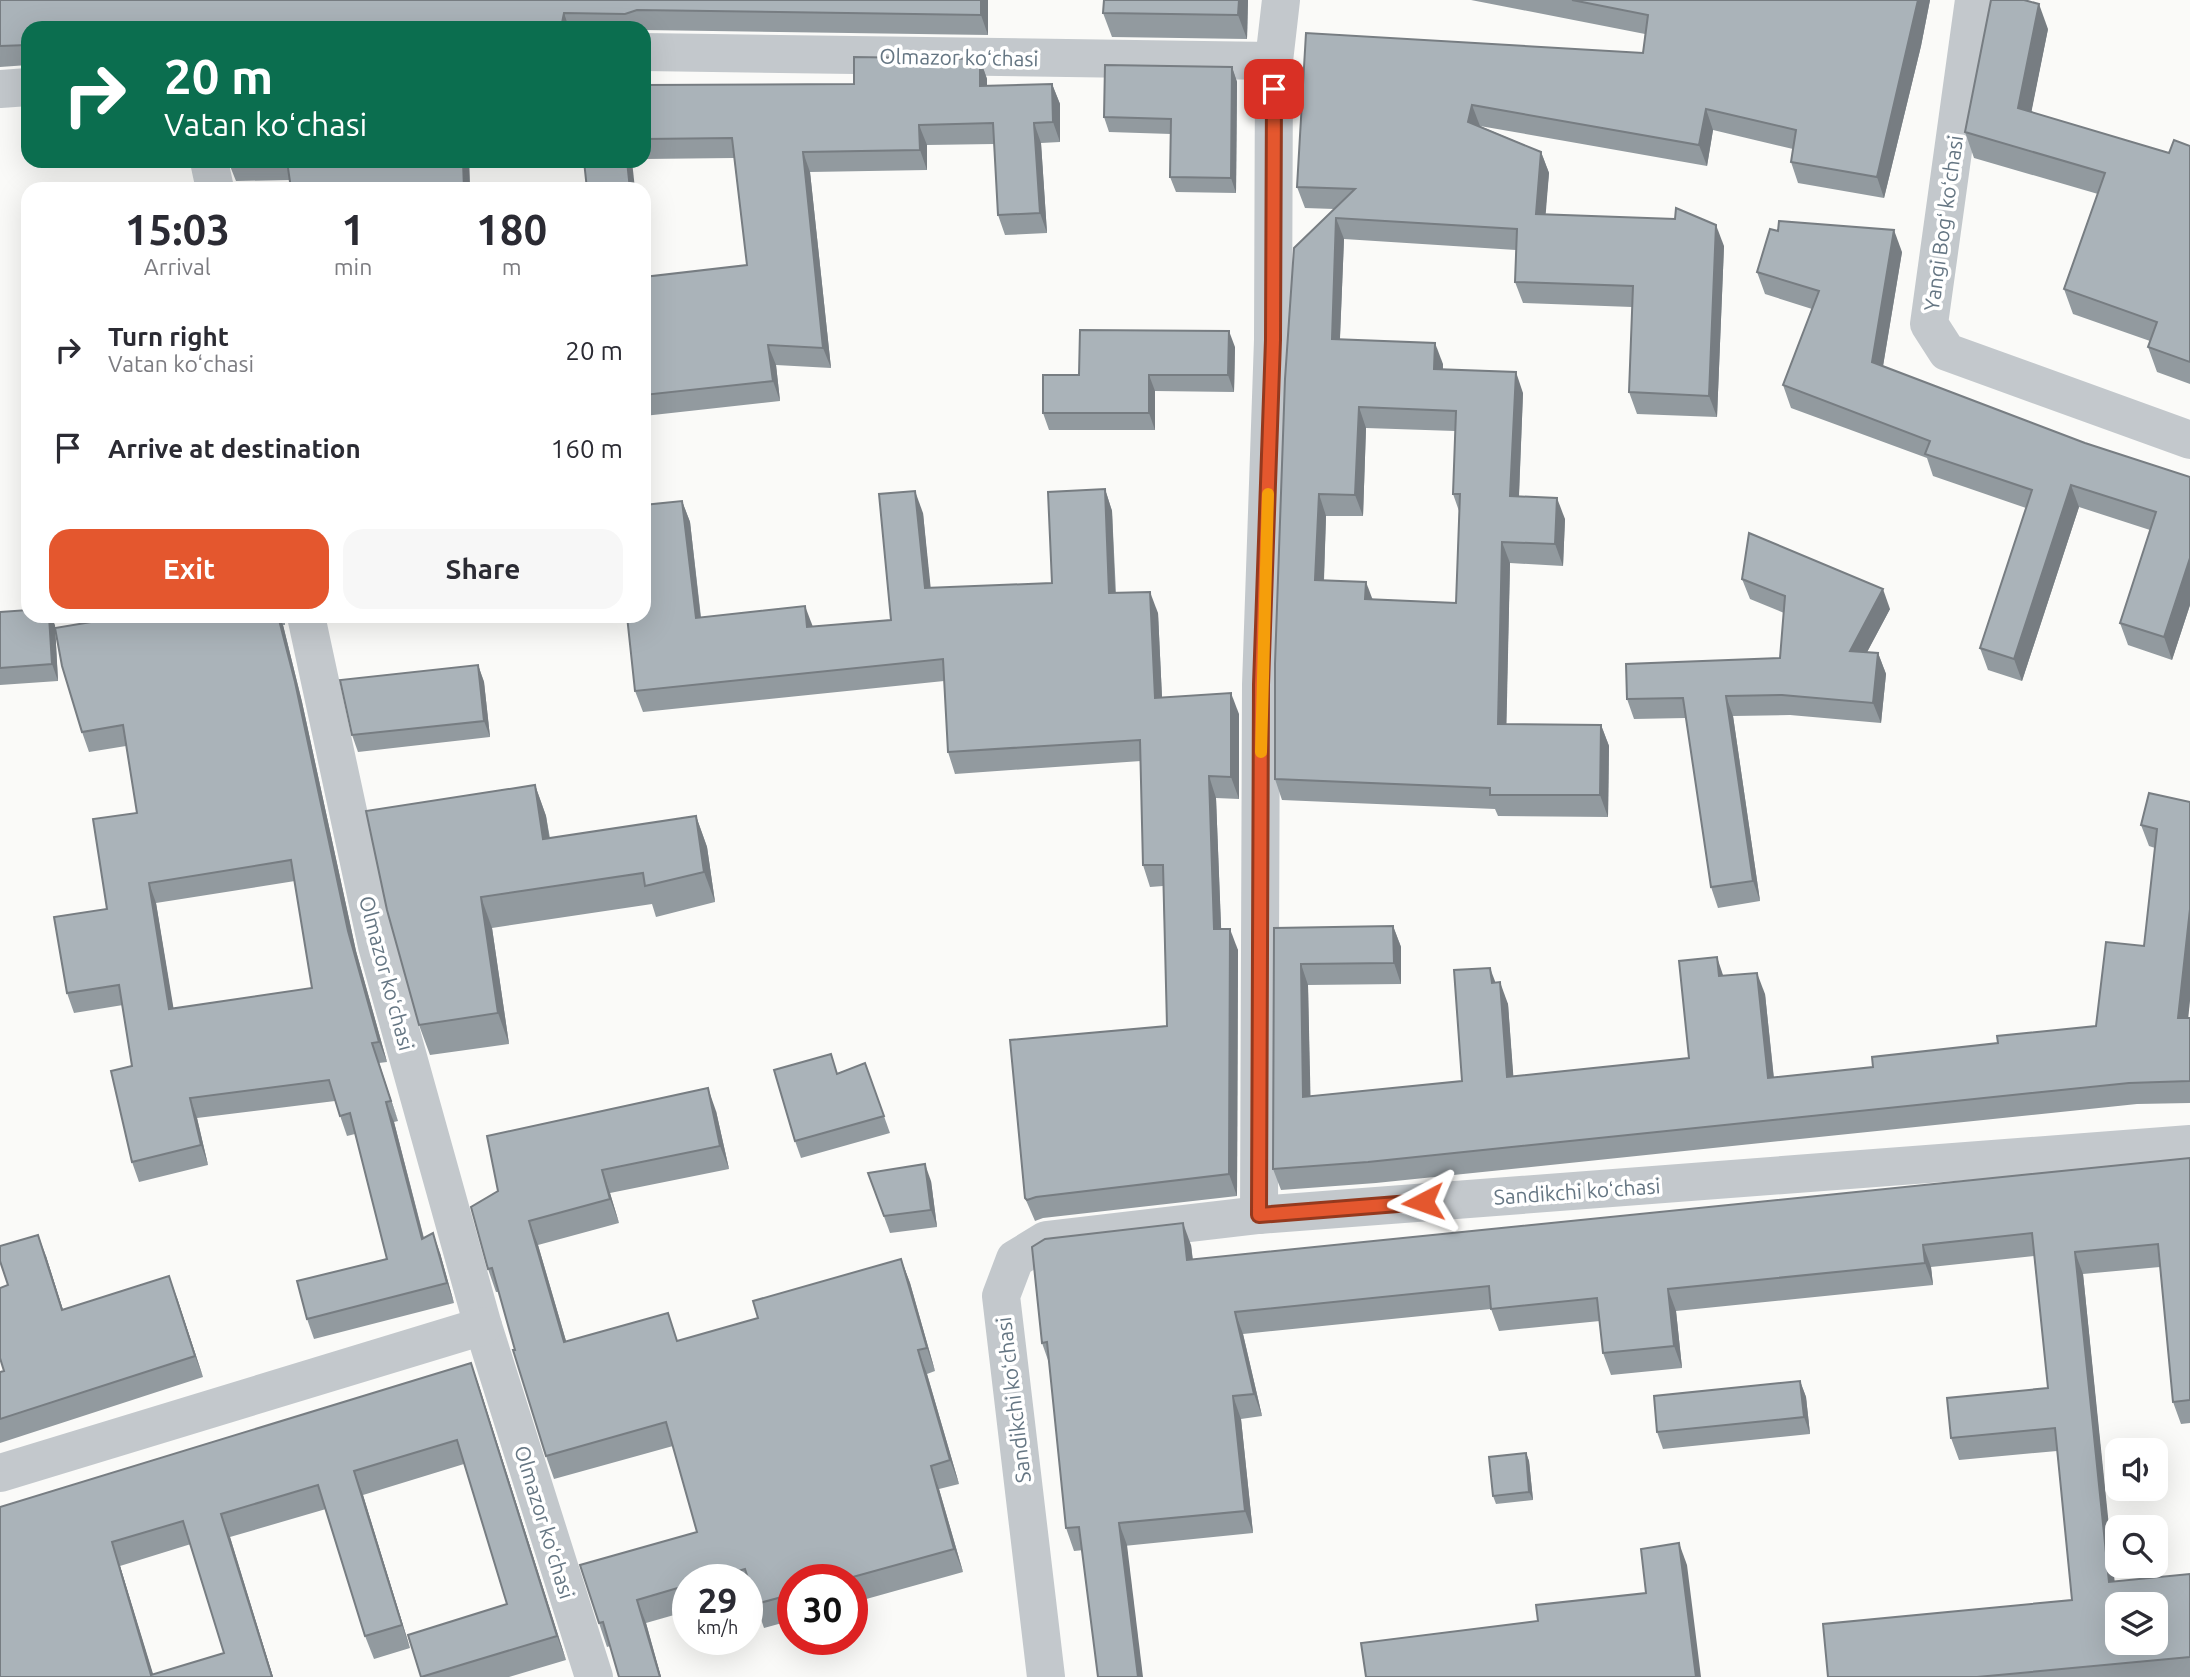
<!DOCTYPE html>
<html lang="en">
<head>
<meta charset="utf-8">
<style>
	:root { --surface:#fff; --page:#f7f7f7; --text:#2b2b33; --muted:#7c7c81; --accent:#e4572e }
	body { margin:0; font-family:Ubuntu,sans-serif; background:var(--page); color:var(--text); height:100vh; display:flex; flex-direction:column; font-size:26px; white-space:nowrap }
	* { box-sizing:border-box; margin:0 }
	p { font-size:23px; color:var(--muted) }
	.icon { flex:none; width:38px; height:38px; fill:none; stroke:currentColor; stroke-width:2; stroke-linecap:round; stroke-linejoin:round }
	.map { position:relative; flex:1; overflow:hidden }
	.details { position:absolute; left:21px; top:182px; width:630px; height:441px; display:flex; flex-direction:column; background:var(--surface); border-radius:21px; box-shadow:0 7px 28px #0002 }
	.details>* { flex:none }
	.top-card { position:absolute; left:21px; top:21px; width:630px; height:147px; border-radius:21px; box-shadow:0 7px 28px #0002; background:#0b6e4f; color:#fff; overflow:hidden }
	.tools { position:absolute; left:2105px; top:1438px; display:grid; gap:14px }
	.tools a { display:grid; place-items:center; width:63px; height:63px; border-radius:14px; background:var(--surface); box-shadow:0 7px 28px #0002; font-size:35px }
	.speed { position:absolute; left:672px; top:1564px; display:flex; gap:14px; font-size:35px; font-weight:700; text-align:center }
	.speed>* { display:grid; place-content:center; width:91px; height:91px; border-radius:50%; background:var(--surface); box-shadow:0 7px 28px #0002; line-height:1 }
	.speed small { font-size:18px; font-weight:400 }
	.speed .limit { border:10px solid #d22; background:#fff; color:#111 }
	.pin { position:absolute; display:grid; place-items:center; width:60px; height:60px; color:#fff; margin:-30px; border-radius:14px; box-shadow:0 4px 10px #0006 }
	.me { position:absolute; width:77px; margin:-38px; rotate:266deg; stroke-linejoin:round; filter:drop-shadow(0 0 5px #0008) }
	.turn { display:flex; align-items:center; gap:24px; height:147px; padding:0 28px; font-size:32px }
	.turn .icon { width:91px; height:91px; stroke-width:2.5 }
	.turn b { display:block; font-size:49px; line-height:60px }
	.eta { display:flex; justify-content:space-evenly; align-items:center; height:119px; text-align:center }
	.eta b { font-size:42px; font-weight:700; line-height:49px }
	.primary-button { display:flex; gap:14px; margin-top:auto; padding:14px 28px }
	.primary-button a { flex:1; height:80px; border-radius:21px; background:var(--accent); color:#fff; font-size:28px; font-weight:700; line-height:80px; text-align:center }
	.primary-button a+a { background:var(--page); color:var(--text) }
	ul { padding:0; list-style:none }
	li { display:flex; align-items:center; gap:21px; height:98px; padding:0 28px }
	li div { flex:1 }
	li b { display:block; font-size:26px }
	li em { font-style:normal }
	.map>svg:first-child { display:block }
</style>
</head>
<body>
<div class="map">
<svg width="2190" height="1677" viewBox="0 0 2190 1677">
	<rect width="100%" height="100%" fill="#fafaf8"/>
	<g fill="none" stroke-linecap="round" stroke-linejoin="round">
		<g stroke="#c3c8cc" stroke-width="38">
			<polyline points="1974,0 1929,324 1947,352 2190,440"/>
			<polyline points="644,52 1274,61"/>
			<polyline points="0,89 28,87"/>
			<polyline points="209,161 215,189"/>
			<polyline points="306,616 377,946 483,1326 594,1677"/>
			<polyline points="1259,1215 1261,685 1273,340 1274,61 1281,0"/>
			<polyline points="0,1473 483,1326"/>
			<polyline points="1046,1677 1001,1296 1015,1259 1046,1240 1259,1215 2190,1144"/>
		</g>
	</g>
	<g fill="#929a9f" fill-rule="evenodd">
		<polygon points="0,0 988,0 988,35 644,30 644,28 28,28 28,65 0,67"/>
		<polygon points="1248,0 1247,39 1112,37 1103,13"/>
		<path d="M1471,0H1930L1921,46L1884,198L1798,183L1791,162L1793,149L1713,130L1707,166L1480,126L1541,152L1549,173L1545,214L1724,246L1717,417L1637,414L1629,392L1632,307L1523,303L1515,282L1516,250L1344,239L1340,339L1443,364V369L1523,393L1519,497L1565,519L1563,566L1510,563L1506,725H1601L1609,746L1608,817L1498,816L1495,809L1282,800L1275,779L1334,209L1305,208L1297,187L1306,33L1643,53L1645,34ZM1366,428L1455,431L1453,494L1459,511L1456,603L1372,599L1324,581L1326,516H1363Z"/>
		<polygon points="2048,29 2031,112 2169,153 2190,146 2190,384 2157,372 2148,347 2150,341 2073,314 2064,289 2098,194 1974,158 1965,132"/>
		<polygon points="980,59 987,79 987,86 1052,84 1060,104 1060,142 1041,143 1047,233 1005,235 998,215 994,144 927,145 927,170 810,172 831,368 776,365 780,401 644,416 644,352 650,351 747,265 734,158 644,159 644,85 854,84"/>
		<polygon points="1232,67 1237,82 1236,193 1176,192 1170,177 1171,134 1109,132 1104,117"/>
		<polygon points="228,161 469,161 470,189 291,189 289,180 236,181"/>
		<polygon points="1778,231 1902,252 1883,366 2085,443 2190,477 2190,605 2172,660 2128,645 2120,623 2150,530 2079,507 2022,681 1988,670 1980,648 2026,508 1933,476 1927,458 1791,408 1783,385 1812,309 1765,294 1757,272"/>
		<polygon points="1235,347 1234,392 1155,391 1155,430 1049,430 1043,413 1079,375"/>
		<polygon points="644,484 646,505 682,501 690,522 701,617 813,627 891,620 923,513 930,588 1052,583 1105,489 1112,511 1116,593 1158,613 1162,697 1239,714 1239,799 1216,798 1221,929 1238,950 1237,1196 1043,1218 1035,1221 1025,1198 1167,1026 1163,886 1150,887 1143,865 1141,761 955,774 948,752 944,681 643,712 635,691 644,616"/>
		<polygon points="1742,579 1890,609 1867,652 1878,653 1886,674 1881,723 1790,715 1733,716 1760,901 1718,908 1711,887 1686,718 1634,719 1627,699 1780,658 1784,613 1750,599"/>
		<path d="M0,612L28,616H51L55,628L127,616H285V625H283L302,702L356,951L387,1062L379,1063L398,1121L394,1122L424,1238L440,1253L454,1303L314,1339L307,1319L387,1259L355,1134L347,1136L335,1101L197,1118L208,1165L139,1182L132,1162V1066L123,1005L74,1013L67,993L107,909L137,813L126,746L89,752L82,732L55,628L58,681L0,685ZM295,881L312,988L173,1009L156,903Z"/>
		<polygon points="328,616 364,616 329,620"/>
		<polygon points="478,665 484,682 490,737 358,752 352,735"/>
		<polygon points="535,785 546,816 550,838 696,816 707,847 715,902 656,917 652,904 492,928 509,1044 430,1055 419,1025"/>
		<polygon points="2190,802 2188,1018 2190,1018 2190,1103 2137,1104 1376,1183 1281,1190 1273,1169 1274,928 1393,926 1401,947 1401,984 1308,985 1310,1096 1462,1081 1495,983 1508,1004 1513,1076 1689,1058 1723,976 1765,994 1774,1078 1873,1067 2096,1026 2144,946 2155,848 2149,846 2141,825"/>
		<polygon points="865,1063 890,1133 801,1158 795,1141 838,1073"/>
		<polygon points="716,1111 729,1169 610,1193 619,1223 538,1245 566,1341 678,1341 758,1318 901,1259 910,1283 935,1371 927,1374 959,1484 939,1489 963,1572 852,1603 852,1580 793,1580 793,1620 764,1628 752,1593 747,1594 747,1580 688,1580 688,1611 646,1623 661,1677 619,1677 610,1646 607,1647 599,1623 697,1532 673,1446 554,1479 546,1456 499,1292 496,1292 488,1269 471,1207"/>
		<polygon points="2190,1158 2190,1423 2181,1424 2173,1402 2160,1267 2083,1274 2114,1582 2190,1574 2190,1677 1828,1677 2072,1600 2057,1451 1959,1460 1951,1438 2048,1388 2034,1256 1931,1267 1933,1285 1676,1311 1682,1368 1611,1375 1603,1353 1600,1321 1499,1331 1491,1309 1243,1334 1262,1416 1241,1419 1253,1533 1074,1551 1066,1528 1049,1363 1042,1343 1191,1245 1193,1260"/>
		<polygon points="868,1173 931,1181 937,1227 890,1233"/>
		<polygon points="46,1256 63,1310 177,1298 203,1377 0,1443 0,1372 4,1371 8,1285"/>
		<path d="M471,1363L479,1386L566,1660L509,1677H421L507,1604L464,1464L363,1495L410,1648L374,1659L365,1636L326,1509L230,1537L273,1677H0V1507ZM191,1544L224,1653L153,1675L120,1566Z"/>
		<polygon points="1800,1381 1806,1397 1810,1434 1663,1449 1657,1432"/>
		<polygon points="1526,1453 1529,1461 1533,1500 1496,1504 1493,1496"/>
	</g>
	<g fill="#777d82">
		<polygon points="981,0 988,0 988,35 981,15"/>
		<polygon points="1239,0 1248,0 1247,39 1238,15"/>
		<polygon points="1918,0 1930,0 1921,46 1884,198 1877,177"/>
		<polygon points="2039,4 2048,29 2027,134 2018,108"/>
		<polygon points="564,13 569,28 561,28"/>
		<polygon points="980,59 987,79 987,106 980,86"/>
		<polygon points="1232,67 1237,82 1236,193 1231,178"/>
		<polygon points="1052,84 1060,104 1060,142 1053,122"/>
		<polygon points="1472,105 1480,126 1475,143 1468,122"/>
		<polygon points="1706,109 1713,130 1707,166 1699,145"/>
		<polygon points="1034,123 1041,143 1047,233 1040,213"/>
		<polygon points="919,125 927,145 927,170 920,150"/>
		<polygon points="803,152 810,172 831,368 823,348"/>
		<polygon points="1541,152 1549,173 1544,235 1536,214"/>
		<polygon points="463,161 469,161 470,189 464,189"/>
		<polygon points="627,161 632,161 635,189 630,189"/>
		<polygon points="1336,218 1344,239 1339,360 1332,339"/>
		<polygon points="1716,225 1724,246 1717,417 1709,396"/>
		<polygon points="1894,230 1902,252 1880,384 1872,362"/>
		<polygon points="1229,331 1235,347 1234,392 1228,375"/>
		<polygon points="1435,343 1443,364 1442,390 1434,369"/>
		<polygon points="768,345 776,365 780,401 773,381"/>
		<polygon points="1516,372 1523,393 1518,517 1510,496"/>
		<polygon points="1149,375 1155,391 1155,430 1149,413"/>
		<polygon points="1359,407 1366,428 1363,516 1355,495"/>
		<polygon points="644,484 649,527 644,513"/>
		<polygon points="2071,485 2079,507 2022,681 2014,659"/>
		<polygon points="1105,489 1112,511 1116,615 1109,593"/>
		<polygon points="915,491 923,513 933,610 925,588"/>
		<polygon points="1319,494 1326,516 1323,602 1315,580"/>
		<polygon points="1557,498 1565,519 1563,566 1555,544"/>
		<polygon points="682,501 690,522 703,639 696,618"/>
		<polygon points="1502,542 1510,563 1506,746 1498,724"/>
		<polygon points="2190,558 2190,605 2172,660 2164,637"/>
		<polygon points="1366,582 1374,603 1365,599"/>
		<polygon points="1883,589 1890,609 1857,671 1850,651"/>
		<polygon points="1150,592 1158,613 1163,719 1155,698"/>
		<polygon points="805,606 813,627 807,627"/>
		<polygon points="49,616 51,616 55,625 58,681 52,664"/>
		<polygon points="278,616 279,616 283,625 302,702 356,951 387,1062 379,1042 348,931"/>
		<polygon points="1878,653 1886,674 1881,723 1873,703"/>
		<polygon points="478,665 484,682 490,737 484,721"/>
		<polygon points="1231,693 1239,714 1239,799 1231,777"/>
		<polygon points="1726,696 1733,716 1760,901 1753,881"/>
		<polygon points="1601,725 1609,746 1608,817 1600,795"/>
		<polygon points="1209,776 1216,798 1222,950 1214,929"/>
		<polygon points="535,785 546,816 554,870 543,839"/>
		<polygon points="696,816 707,847 715,902 704,872"/>
		<polygon points="149,883 156,903 177,1029 169,1009"/>
		<polygon points="481,897 492,928 509,1044 498,1013"/>
		<polygon points="2190,909 2190,1001 2186,1039 2178,1018"/>
		<polygon points="1393,926 1401,947 1401,984 1394,963"/>
		<polygon points="1230,929 1238,950 1237,1196 1229,1174"/>
		<polygon points="1717,957 1724,978 1719,976"/>
		<polygon points="1301,964 1308,985 1311,1118 1303,1097"/>
		<polygon points="1490,968 1498,989 1492,983"/>
		<polygon points="1757,973 1765,994 1776,1100 1768,1078"/>
		<polygon points="1500,982 1508,1004 1515,1098 1507,1077"/>
		<polygon points="372,1043 379,1063 398,1121 391,1101"/>
		<polygon points="708,1088 716,1111 729,1169 720,1146"/>
		<polygon points="190,1098 197,1118 208,1165 201,1145"/>
		<polygon points="386,1102 394,1122 429,1259 422,1239"/>
		<polygon points="925,1164 931,1181 937,1227 931,1210"/>
		<polygon points="602,1170 610,1193 619,1223 610,1199"/>
		<polygon points="529,1221 538,1245 573,1365 564,1342"/>
		<polygon points="1183,1223 1191,1245 1195,1282 1187,1260"/>
		<polygon points="433,1233 440,1253 454,1303 447,1283"/>
		<polygon points="38,1235 46,1256 70,1332 62,1310"/>
		<polygon points="1923,1245 1931,1267 1933,1285 1925,1263"/>
		<polygon points="2075,1252 2083,1274 2117,1604 2109,1582"/>
		<polygon points="901,1259 910,1283 935,1371 927,1348"/>
		<polygon points="169,1276 177,1298 203,1377 195,1356"/>
		<polygon points="1668,1289 1676,1311 1682,1368 1674,1346"/>
		<polygon points="1235,1312 1243,1334 1262,1416 1254,1394"/>
		<polygon points="918,1350 927,1374 959,1484 950,1460"/>
		<polygon points="471,1363 479,1386 566,1660 557,1636"/>
		<polygon points="1800,1381 1806,1397 1810,1434 1804,1417"/>
		<polygon points="1233,1396 1241,1419 1253,1533 1245,1511"/>
		<polygon points="1526,1453 1529,1461 1533,1500 1529,1492"/>
		<polygon points="931,1466 939,1489 963,1572 954,1549"/>
		<polygon points="354,1471 363,1495 410,1648 402,1625"/>
		<polygon points="221,1514 230,1537 273,1677 272,1677"/>
		<polygon points="1119,1523 1127,1545 1143,1677 1138,1677"/>
		<polygon points="112,1542 120,1566 154,1677 152,1677"/>
		<polygon points="1679,1543 1687,1565 1701,1677 1696,1677"/>
		<polygon points="637,1600 646,1623 661,1677 660,1677"/>
	</g>
	<g fill="#aab3b9" stroke="#777d82" stroke-width="2" fill-rule="evenodd">
		<polygon points="0,0 981,0 981,15 637,10 625,14 564,13 561,28 28,28 28,45 0,46"/>
		<polygon points="1104,0 1239,0 1238,15 1103,13"/>
		<path d="M1572,0H1918L1877,177L1791,162L1796,130L1706,109L1699,145L1472,105L1468,122L1541,152L1536,214L1675,219L1676,208L1716,225L1709,396L1629,392L1633,286L1515,282L1517,229L1336,218L1332,339L1435,343L1434,369L1516,372L1510,496L1557,498L1555,544L1502,542L1498,724L1601,725L1600,795H1490V788L1275,779V664L1285,379L1294,248L1355,189L1297,187L1306,33L1643,53L1648,15ZM1359,407L1456,411L1453,494H1460L1456,603L1365,599L1366,582L1315,580L1319,494L1355,495Z"/>
		<polygon points="1991,0 2024,0 2039,4 2018,108 2169,153 2174,140 2190,146 2190,362 2148,347 2157,322 2064,289 2105,173 1965,132"/>
		<polygon points="854,57 980,59 980,86 1052,84 1053,122 1034,123 1040,213 998,215 993,123 919,125 920,150 803,152 823,348 768,345 773,381 644,395 644,352 650,351 644,298 644,277 747,265 732,138 644,139 644,85 854,84"/>
		<polygon points="1105,65 1232,67 1231,178 1170,177 1171,119 1104,117"/>
		<polygon points="287,161 463,161 464,189 291,189"/>
		<polygon points="584,161 627,161 630,189 587,189"/>
		<polygon points="1779,221 1894,230 1872,362 2085,443 2190,477 2190,558 2164,637 2120,623 2156,512 2071,485 2014,659 1980,648 2032,490 1925,454 1930,441 1783,385 1819,291 1757,272 1770,229 1778,231"/>
		<polygon points="1080,330 1229,331 1228,375 1149,375 1149,413 1043,413 1043,375 1079,375"/>
		<polygon points="1105,489 1109,593 1150,592 1155,698 1231,693 1231,777 1209,776 1214,929 1230,929 1229,1174 1036,1197 1027,1200 1025,1198 1010,1040 1167,1026 1163,865 1143,865 1140,740 948,752 943,659 635,691 627,616 644,616 644,505 682,501 696,618 805,606 807,627 891,620 879,494 915,491 925,588 1052,583 1048,492"/>
		<polygon points="1749,533 1883,589 1850,651 1878,653 1873,703 1782,695 1726,696 1753,881 1711,887 1683,698 1627,699 1626,664 1780,658 1785,596 1742,579"/>
		<polygon points="28,610 28,616 49,616 52,664 0,668 0,612"/>
		<path d="M127,616H278L295,682L348,931L379,1042L372,1043L391,1101L386,1102L422,1239L433,1233L447,1283L307,1319L297,1281L387,1259L350,1113L340,1116L329,1080L190,1098L201,1145L132,1162L111,1071L132,1066L119,985L67,993L54,917L107,909L93,819L137,813L123,725L82,732L62,666L55,628ZM291,860L312,988L169,1009L149,883Z"/>
		<polygon points="478,665 484,721 352,735 340,680"/>
		<polygon points="535,785 543,839 696,816 704,872 645,886 643,873 481,897 498,1013 419,1025 387,910 366,811"/>
		<polygon points="2149,793 2190,802 2190,909 2178,1018 2190,1018 2190,1081 2129,1083 1368,1162 1273,1169 1274,928 1393,926 1394,963 1301,964 1303,1097 1462,1081 1454,970 1490,968 1492,983 1500,982 1507,1077 1689,1058 1679,961 1717,957 1719,976 1757,973 1768,1078 1873,1067 1872,1057 1998,1043 1997,1036 2096,1026 2106,942 2144,946 2157,829 2141,825"/>
		<polygon points="831,1054 837,1074 865,1063 884,1116 795,1141 774,1070"/>
		<polygon points="708,1088 720,1146 602,1170 610,1199 529,1221 564,1342 668,1313 677,1341 758,1318 753,1301 901,1259 927,1348 918,1350 950,1460 931,1466 954,1549 842,1580 793,1580 793,1594 756,1604 745,1569 706,1580 688,1580 688,1585 637,1600 660,1677 619,1677 603,1622 599,1623 580,1565 697,1532 666,1422 546,1456 513,1350 515,1350 492,1268 488,1269 471,1207 498,1191 487,1136"/>
		<path d="M2190,1158V1400L2173,1402L2158,1244L2075,1252L2109,1582L2190,1574V1657L1977,1677H1828L1823,1624L2072,1600L2055,1428L1951,1438L1947,1398L2048,1388L2032,1233L1923,1245L1925,1263L1668,1289L1674,1346L1603,1353L1597,1298L1491,1309L1489,1286L1235,1312L1254,1394L1233,1396L1245,1511L1119,1523L1138,1677H1098L1079,1527L1066,1528L1047,1342L1042,1343L1032,1247L1045,1239L1183,1223L1187,1260ZM2118,1605H2156V1643H2118Z"/>
		<polygon points="925,1164 931,1210 884,1216 868,1173"/>
		<polygon points="38,1235 62,1310 169,1276 195,1356 0,1419 0,1372 4,1371 0,1358 0,1288 8,1285 0,1261 0,1246"/>
		<path d="M471,1363L557,1636L421,1677L408,1635L507,1604L457,1440L354,1471L402,1625L365,1636L318,1485L221,1514L272,1677H0V1507ZM183,1521L224,1653L151,1675L112,1542Z"/>
		<polygon points="1800,1381 1804,1417 1657,1432 1654,1396"/>
		<polygon points="1526,1453 1529,1492 1493,1496 1489,1457"/>
		<polygon points="1679,1543 1696,1677 1366,1677 1361,1643 1538,1621 1536,1605 1646,1593 1641,1549"/>
	</g>
	<g fill="none" stroke-linecap="round" stroke-linejoin="round">
		<g stroke="#94391e" stroke-width="18">
			<polyline id="route" points="1274,89 1273,340 1261,685 1259,1215 1423,1202"/>
		</g>
		<use href="#route" stroke="#e4572e" stroke-width="12"/>
		<polyline stroke="#f59e0b" stroke-width="12" points="1261,752 1268,494"/>
	</g>
	<g text-anchor="middle" dominant-baseline="central" stroke-width="7" stroke-linejoin="round" paint-order="stroke">
		<g font-size="21" fill="#657683" stroke="#fff">
			<text transform="translate(959 57) rotate(1)">Olmazor koʻchasi</text>
			<text transform="translate(1943 223) rotate(-82)">Yangi Bogʻ koʻchasi</text>
			<text transform="translate(387 973) rotate(75)">Olmazor koʻchasi</text>
			<text transform="translate(1577 1191) rotate(-4)">Sandikchi koʻchasi</text>
			<text transform="translate(1013 1400) rotate(-97)">Sandikchi koʻchasi</text>
			<text transform="translate(545 1522) rotate(73)">Olmazor koʻchasi</text>
		</g>
	</g>
</svg>
<div class="tools">
<a><svg class="icon" aria-label="sound" viewBox="0 0 24 24"><path d="M4 9h4l5-4v14l-5-4H4zM17 9q2 3 0 6"/></svg></a>
<a><svg class="icon" aria-label="search" viewBox="0 0 24 24"><circle cx="10" cy="10" r="6"/><path d="M15 15l6 6"/></svg></a>
<a><svg class="icon" aria-label="layers" viewBox="0 0 24 24"><path d="M12 4l9 5-9 5-9-5zM3 14l9 5 9-5"/></svg></a>
</div>
<div class="speed"><div>29<small>km/h</small></div><div class="limit">30</div></div>
<div class="pin" style="left:1274px;top:89px;background:#d93025"><svg class="icon" aria-label="arrive" viewBox="0 0 24 24"><path d="M6 21V4h12l-3 4 3 4H6"/></svg></div>
<svg class="me" style="left:1423px;top:1202px" viewBox="-20 -20 40 40"><path d="M0-17L14 15 0 8-14 15z" fill="#e4572e" stroke="#fff" stroke-width="4"/></svg>
<div class="top-card">
<div class="turn"><svg class="icon" aria-label="right" viewBox="0 0 24 24"><path d="M7 20v-9h11M14 6l5 5-5 5"/></svg><div><b>20 m</b>Vatan koʻchasi</div></div>
</div>
<section class="details">
<div class="eta">
<div><b>15:03</b><p>Arrival</p></div>
<div><b>1</b><p>min</p></div>
<div><b>180</b><p>m</p></div>
</div>
<ul>
<li><svg class="icon" aria-label="right" viewBox="0 0 24 24"><path d="M7 20v-9h11M14 6l5 5-5 5"/></svg><div><b>Turn right</b><p>Vatan koʻchasi</p></div><em>20 m</em></li>
<li><svg class="icon" aria-label="arrive" viewBox="0 0 24 24"><path d="M6 21V4h12l-3 4 3 4H6"/></svg><div><b>Arrive at destination</b></div><em>160 m</em></li>
</ul>
<div class="primary-button"><a>Exit</a><a>Share</a></div>
</section>
</div>
</body>
</html>
